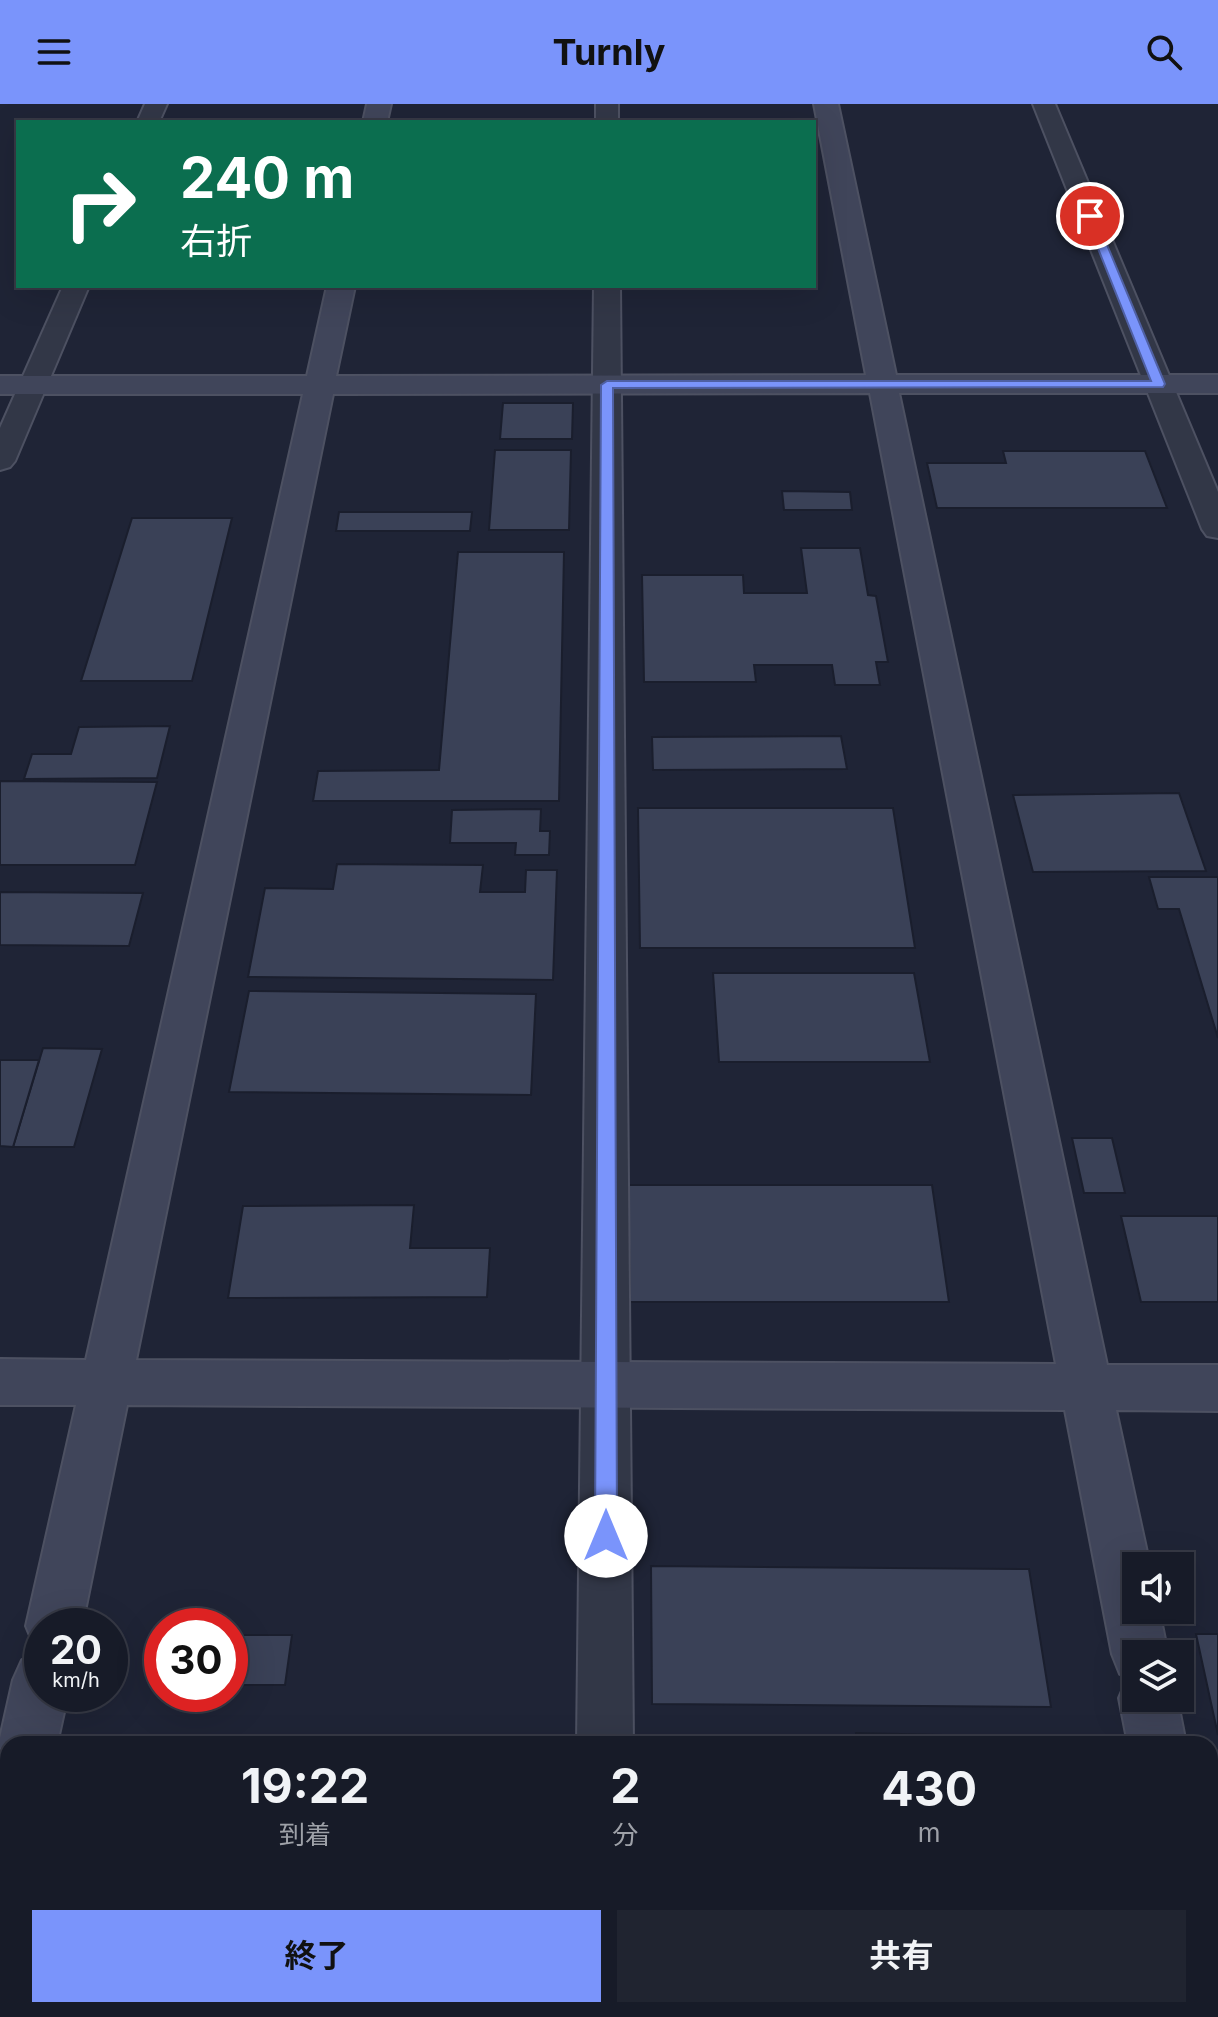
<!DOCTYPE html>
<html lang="ja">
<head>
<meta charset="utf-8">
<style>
	:root { --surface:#171b28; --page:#202430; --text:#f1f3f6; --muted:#9ea1a8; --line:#363945; --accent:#7a94fb }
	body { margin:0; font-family:Inter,"Noto Sans JP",sans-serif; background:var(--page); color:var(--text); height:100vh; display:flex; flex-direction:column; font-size:30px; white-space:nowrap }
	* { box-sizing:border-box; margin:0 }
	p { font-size:26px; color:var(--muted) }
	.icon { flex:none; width:44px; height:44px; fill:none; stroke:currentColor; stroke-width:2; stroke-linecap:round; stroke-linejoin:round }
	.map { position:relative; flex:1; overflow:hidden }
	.drawer { position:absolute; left:0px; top:1632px; width:1218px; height:282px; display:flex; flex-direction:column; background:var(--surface); border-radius:24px 24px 0 0; box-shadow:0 8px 32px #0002,0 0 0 2px var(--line) }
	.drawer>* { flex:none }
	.hud { position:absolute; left:16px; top:16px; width:800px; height:168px; border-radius:0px; box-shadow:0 8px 32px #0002,0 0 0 2px var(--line); background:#0b6e4f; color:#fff; overflow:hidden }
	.tools { position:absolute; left:1122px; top:1448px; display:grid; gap:16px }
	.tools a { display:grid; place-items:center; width:72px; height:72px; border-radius:0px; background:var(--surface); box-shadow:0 8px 32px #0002,0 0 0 2px var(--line); font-size:40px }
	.speed { position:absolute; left:24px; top:1504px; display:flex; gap:16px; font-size:40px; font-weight:700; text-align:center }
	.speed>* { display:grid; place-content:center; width:104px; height:104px; border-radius:50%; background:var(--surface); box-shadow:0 8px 32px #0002,0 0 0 2px var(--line); line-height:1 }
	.speed small { font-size:20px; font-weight:400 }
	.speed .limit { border:12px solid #d22; background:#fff; color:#111 }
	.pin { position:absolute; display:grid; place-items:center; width:68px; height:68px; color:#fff; margin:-34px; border:4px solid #fff; border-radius:50%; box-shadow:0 2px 8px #0007 }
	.me { position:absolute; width:88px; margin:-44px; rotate:0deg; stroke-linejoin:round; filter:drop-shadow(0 0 6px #0008) }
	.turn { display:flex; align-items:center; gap:28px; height:168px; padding:0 32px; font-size:36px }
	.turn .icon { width:104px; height:104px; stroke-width:2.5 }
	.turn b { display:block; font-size:56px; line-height:68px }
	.eta { display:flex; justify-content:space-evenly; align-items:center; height:136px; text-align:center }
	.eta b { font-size:48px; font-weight:700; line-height:56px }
	.button { display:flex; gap:16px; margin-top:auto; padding:16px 32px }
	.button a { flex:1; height:92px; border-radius:0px; background:var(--accent); color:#111; font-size:32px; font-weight:700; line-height:92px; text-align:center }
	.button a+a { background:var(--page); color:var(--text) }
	header { display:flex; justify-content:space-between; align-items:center; height:104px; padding:0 32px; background:var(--accent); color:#111; font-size:36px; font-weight:700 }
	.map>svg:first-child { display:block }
</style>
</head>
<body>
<header><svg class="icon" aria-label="menu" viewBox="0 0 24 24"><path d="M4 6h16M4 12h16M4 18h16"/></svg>Turnly<svg class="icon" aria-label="search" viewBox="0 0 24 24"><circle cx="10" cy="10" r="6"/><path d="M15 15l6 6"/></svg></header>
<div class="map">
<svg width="1218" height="1913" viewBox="0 0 1218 1913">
	<rect width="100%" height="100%" fill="#1f2436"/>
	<g fill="#3a4157" stroke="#1a1e2d" stroke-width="2">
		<polygon points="503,299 573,299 572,335 500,335"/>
		<polygon points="495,346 571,346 569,426 489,426"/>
		<polygon points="1003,347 1145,347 1167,404 937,404 927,359 1006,359"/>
		<polygon points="782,387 850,388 852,406 784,406"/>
		<polygon points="339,408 472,408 470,427 336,427"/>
		<polygon points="132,414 232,414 192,577 81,577"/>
		<polygon points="801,444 860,444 868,491 876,492 888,558 876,558 880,581 835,581 832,561 754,561 756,578 644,578 642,471 743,471 744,489 807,489"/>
		<polygon points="458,448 564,448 559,697 313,697 318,667 439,666"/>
		<polygon points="170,622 157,674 24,675 32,650 71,650 79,623"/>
		<polygon points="841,632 847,665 653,666 652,633"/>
		<polygon points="0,677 157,678 135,761 0,761"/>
		<polygon points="1179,689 1206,767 1033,768 1013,691"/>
		<polygon points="638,704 893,704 915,844 640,844"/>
		<polygon points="541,705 540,727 550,727 549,751 515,751 516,739 450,739 452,706"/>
		<polygon points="337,760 483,761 480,788 525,788 526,766 557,766 553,876 248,873 265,784 333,785"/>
		<polygon points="1149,773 1218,773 1218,934 1179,805 1158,805"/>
		<polygon points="0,788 143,789 129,842 0,841"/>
		<polygon points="713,869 914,869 930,958 719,958"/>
		<polygon points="249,887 536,890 531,991 229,988"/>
		<polygon points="43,944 102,945 74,1043 13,1043"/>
		<polygon points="0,956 39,956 13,1043 0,1042"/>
		<polygon points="1072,1034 1112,1034 1125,1089 1084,1089"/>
		<polygon points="628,1081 932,1081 949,1198 630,1198"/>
		<polygon points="414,1101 410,1144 490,1144 487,1193 228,1194 243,1102"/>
		<polygon points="1121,1112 1218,1112 1218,1198 1141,1198"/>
		<polygon points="651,1462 1029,1465 1051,1603 652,1600"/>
		<polygon points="1196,1530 1218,1530 1218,1631"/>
		<polygon points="230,1531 292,1531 285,1581 230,1581"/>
		<polygon points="856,1629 1032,1633 1033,1640 857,1640"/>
		<polygon points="650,1906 1085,1906 1086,1913 650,1913"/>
	</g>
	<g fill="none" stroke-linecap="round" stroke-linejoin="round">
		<g stroke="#4d5162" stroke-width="4">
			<g id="street">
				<polygon points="145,0 167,0 159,18 137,18"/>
				<rect x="596" y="0" width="22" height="18"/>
				<polygon points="1033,0 1055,0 1218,388 1218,434 1207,432 1202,425"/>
				<polygon points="63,182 89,182 15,357 10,363 0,366 0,324"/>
				<polygon points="594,182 620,182 633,1640 577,1640"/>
				<rect x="574" y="1906" width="62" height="7"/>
			</g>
		</g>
		<g stroke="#4d5162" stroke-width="4">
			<g id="secondary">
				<polygon points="367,0 391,0 387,18 363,18"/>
				<path d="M814,0H838L896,271H1218V289H899L1107,1261H1218V1307L1116,1306L1150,1462H1136V1506H1159L1168,1550H1136V1594H1177L1186,1640H1128L1119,1594L1128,1573L1120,1570L1112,1550L1065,1306L127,1301L82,1522H42V1545L34,1541L26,1522L76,1301H0V1255L86,1256L303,290H0V272H307L327,182H355L336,272L866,271ZM870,289L1056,1260L136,1256L333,290Z"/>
				<polygon points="42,1547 42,1590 68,1590 57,1640 8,1640 8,1661 0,1643 0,1634 13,1576 22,1556"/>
				<polygon points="8,1705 8,1801 0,1804 0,1708"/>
				<polygon points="1210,1874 1218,1877 1218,1913 1179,1913 1177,1906 1210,1906"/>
			</g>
		</g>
		<use href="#street" fill="#323747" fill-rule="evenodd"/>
		<use href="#secondary" fill="#40455a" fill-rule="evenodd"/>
	</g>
	<polygon fill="#7a94fb" stroke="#4f60a3" stroke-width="2" points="1090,109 1095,112 1165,280 1163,283 613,284 617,1432 614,1439 606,1442 598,1439 595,1432 601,281 607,277 1151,277 1085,112"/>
</svg>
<div class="tools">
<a><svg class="icon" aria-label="sound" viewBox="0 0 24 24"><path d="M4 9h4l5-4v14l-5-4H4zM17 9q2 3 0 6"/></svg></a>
<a><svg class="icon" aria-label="layers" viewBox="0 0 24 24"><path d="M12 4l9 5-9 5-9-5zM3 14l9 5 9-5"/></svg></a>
</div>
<div class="speed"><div>20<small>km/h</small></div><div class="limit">30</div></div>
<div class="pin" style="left:1090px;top:112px;background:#d93025"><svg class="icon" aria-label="arrive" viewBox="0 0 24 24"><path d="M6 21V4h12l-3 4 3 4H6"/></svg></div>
<svg class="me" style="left:606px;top:1432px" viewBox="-20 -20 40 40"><circle r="19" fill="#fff"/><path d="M0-13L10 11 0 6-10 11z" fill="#7a94fb"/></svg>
<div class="hud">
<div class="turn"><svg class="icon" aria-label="right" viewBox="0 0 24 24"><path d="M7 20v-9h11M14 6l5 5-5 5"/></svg><div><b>240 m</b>右折</div></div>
</div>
<section class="drawer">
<div class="eta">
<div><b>19:22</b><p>到着</p></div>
<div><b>2</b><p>分</p></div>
<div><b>430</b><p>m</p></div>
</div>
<div class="button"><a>終了</a><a>共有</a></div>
</section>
</div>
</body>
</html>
